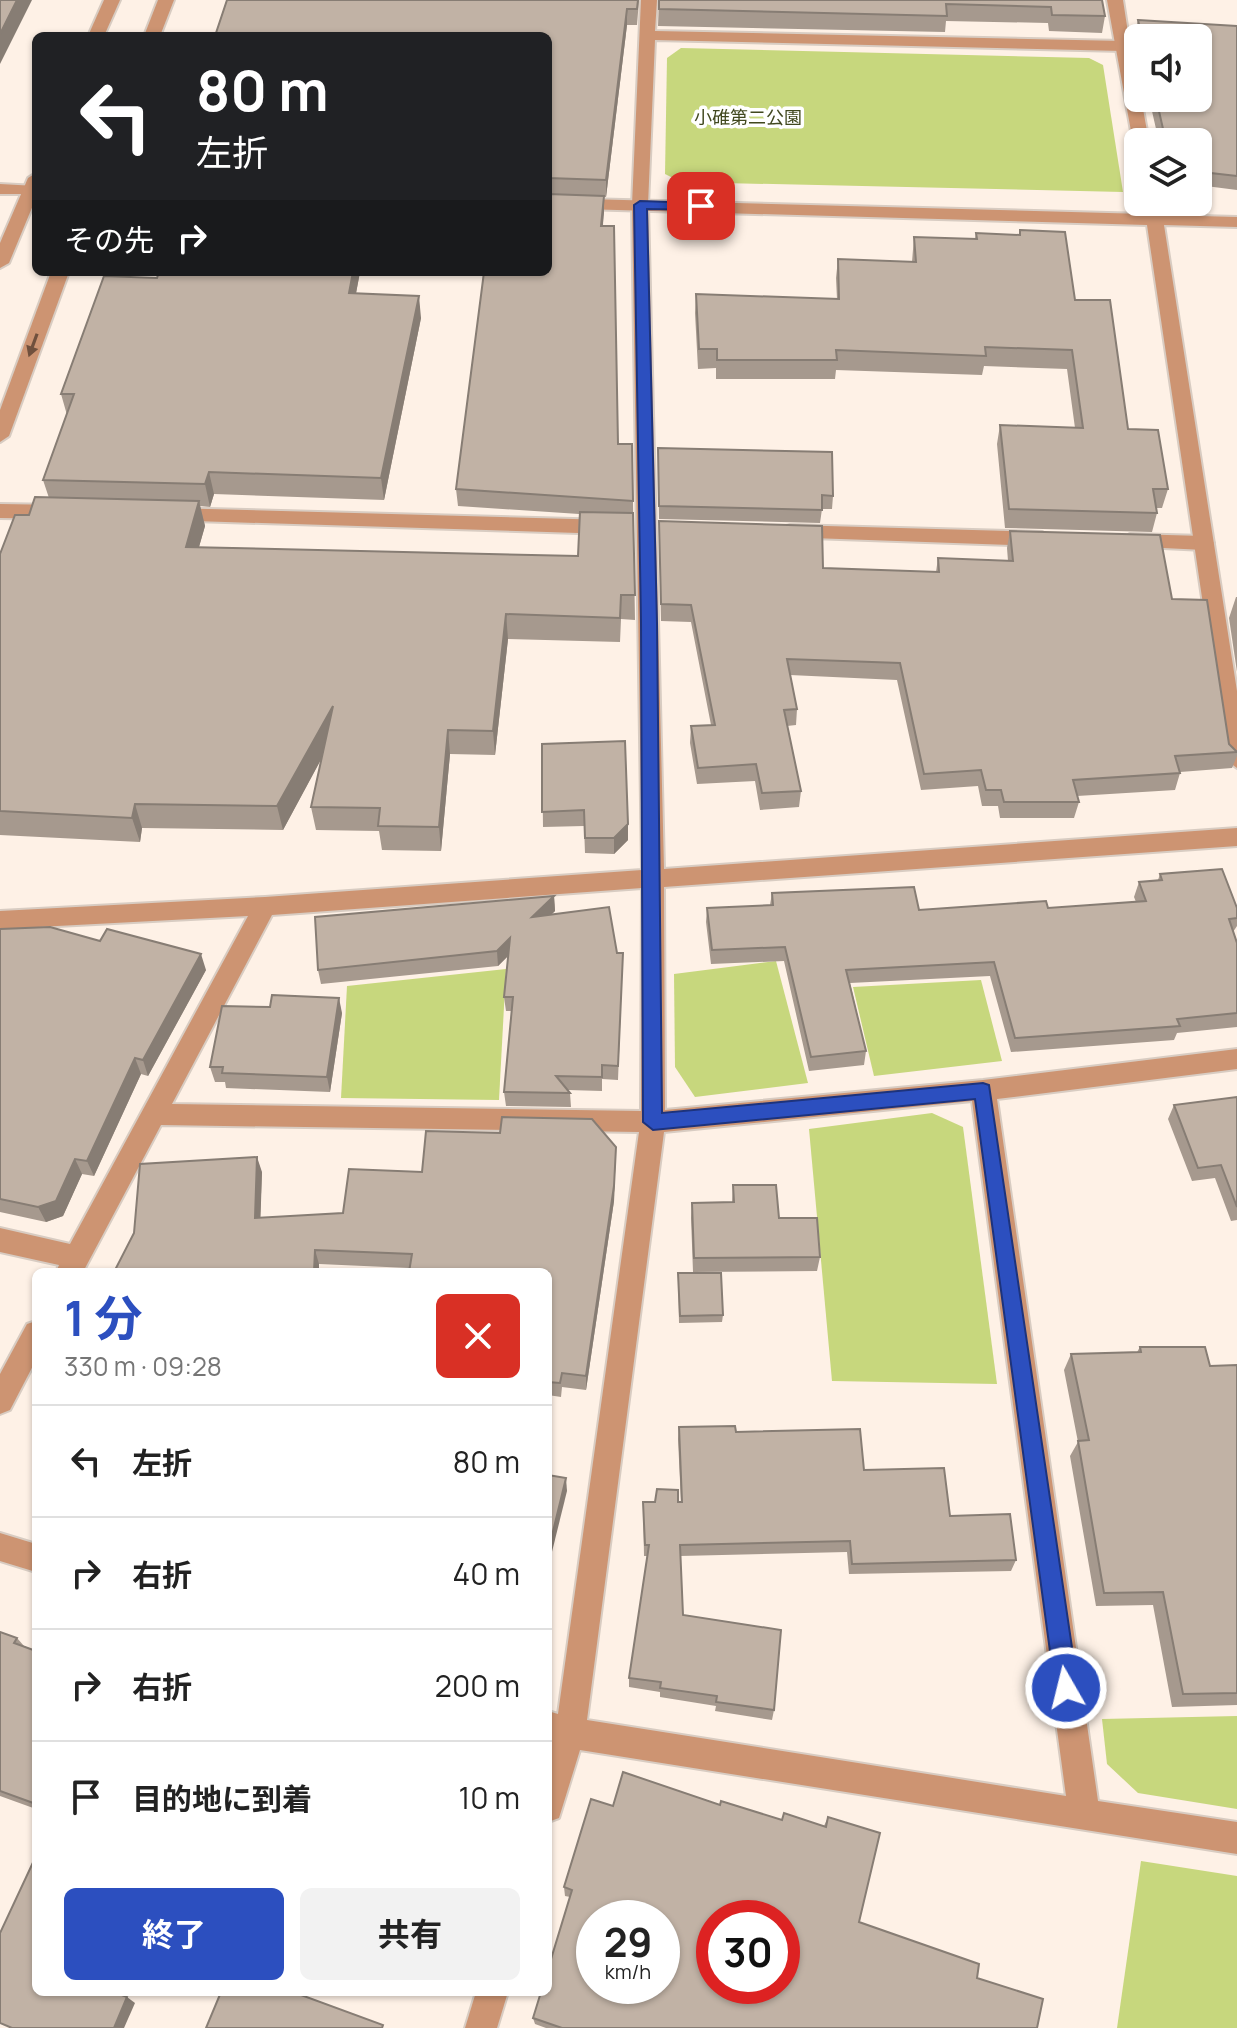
<!DOCTYPE html>
<html lang="ja">
<head>
<meta charset="utf-8">
<style>
	:root { --surface:#fff; --page:#f2f2f2; --text:#222; --muted:#767676; --line:#e0e0e0; --accent:#2c4fbf }
	body { margin:0; font-family:Manrope,"Noto Sans JP",sans-serif; background:var(--page); color:var(--text); height:100vh; display:flex; flex-direction:column; font-size:30px; white-space:nowrap }
	* { box-sizing:border-box; margin:0 }
	p { font-size:26px; color:var(--muted) }
	.icon { flex:none; width:44px; height:44px; fill:none; stroke:currentColor; stroke-width:2; stroke-linecap:round; stroke-linejoin:round }
	.map { position:relative; flex:1; overflow:hidden }
	.details { position:absolute; left:32px; top:1268px; width:520px; height:728px; display:flex; flex-direction:column; background:var(--surface); border-radius:12px; box-shadow:0 2px 6px #0004 }
	.details>* { flex:none }
	.top-card { position:absolute; left:32px; top:32px; width:520px; height:244px; border-radius:12px; box-shadow:0 2px 6px #0004; background:#202124; color:#fff; overflow:hidden }
	.fabs { position:absolute; left:1124px; top:24px; display:grid; gap:16px }
	.fabs a { display:grid; place-items:center; width:88px; height:88px; border-radius:12px; background:var(--surface); box-shadow:0 2px 6px #0004; font-size:40px }
	.speed { position:absolute; left:576px; top:1900px; display:flex; gap:16px; font-size:40px; font-weight:700; text-align:center }
	.speed>* { display:grid; place-content:center; width:104px; height:104px; border-radius:50%; background:var(--surface); box-shadow:0 2px 6px #0004; line-height:1 }
	.speed small { font-size:20px; font-weight:400 }
	.speed .limit { border:12px solid #d22; background:#fff; color:#111 }
	.pin { position:absolute; display:grid; place-items:center; width:68px; height:68px; color:#fff; margin:-34px; border-radius:16px; box-shadow:0 4px 12px #0006 }
	.me { position:absolute; width:88px; margin:-44px; rotate:352deg; stroke-linejoin:round; filter:drop-shadow(0 0 6px #0008) }
	.turn { display:flex; align-items:center; gap:28px; height:168px; padding:0 32px; font-size:36px }
	.turn .icon { width:104px; height:104px; stroke-width:2.5 }
	.turn b { display:block; font-size:56px; line-height:68px }
	.then { display:flex; align-items:center; height:76px; padding:0 32px; background:#0003; gap:16px; font-size:30px }
	.round { display:grid; place-items:center; flex:none; width:84px; height:84px; border-radius:12px; background:var(--page) }
	.head { display:flex; align-items:center; justify-content:space-between; height:136px; padding:0 32px }
	h1 { font-size:48px; font-weight:700; line-height:60px; color:var(--accent) }
	.button { display:flex; gap:16px; margin-top:auto; padding:16px 32px }
	.button a { flex:1; height:92px; border-radius:12px; background:var(--accent); color:#fff; font-size:32px; font-weight:700; line-height:92px; text-align:center }
	.button a+a { background:var(--page); color:var(--text) }
	ul { padding:0; list-style:none }
	li { display:flex; align-items:center; gap:24px; height:112px; padding:0 32px; border-top:2px solid var(--line) }
	li div { flex:1 }
	li b { display:block; font-size:30px }
	li em { font-style:normal }
	.map>svg:first-child { display:block }
</style>
</head>
<body>
<div class="map">
<svg width="1237" height="2028" viewBox="0 0 1237 2028">
	<rect width="100%" height="100%" fill="#fef1e6"/>
	<g fill="#c7d77d">
		<polygon points="681,48 1089,58 1103,65 1123,192 681,182 665,174 667,58"/>
		<polygon points="776,961 808,1083 695,1097 675,1067 674,974"/>
		<polygon points="506,969 499,1100 341,1098 347,986"/>
		<polygon points="981,980 1002,1061 874,1076 853,987"/>
		<polygon points="932,1113 963,1127 997,1384 832,1381 809,1129"/>
		<polygon points="1237,1716 1237,1809 1138,1793 1107,1764 1102,1719"/>
		<polygon points="1141,1861 1237,1876 1237,2028 1117,2028"/>
	</g>
	<g fill="none" stroke-linecap="round" stroke-linejoin="round">
		<g stroke="#d8ccc2" stroke-width="4">
			<g id="minor">
				<path d="M641,0H657L655,31L1123,41L1131,46L1123,51L655,40L648,205L664,869L1237,828V846L664,887L665,1110L983,1080L1237,1049V1069L997,1099L1098,1801L1237,1822V1854L580,1750L559,1818L548,1822V1756L552,1742L548,1741V1711L558,1714L639,1132L161,1125L83,1272H56L59,1265L0,1252V1228L70,1244L248,916L0,929V911L265,897L642,870L632,205ZM642,888L641,1111L172,1104L272,915ZM972,1101L1066,1796L587,1720L664,1132Z"/>
				<polygon points="0,184 36,186 36,194 0,194"/>
				<polygon points="0,504 62,505 72,512 62,519 0,518"/>
				<polygon points="171,508 610,520 620,527 610,534 164,520 161,515"/>
				<polygon points="790,525 1042,532 1052,539 1042,546 783,537 780,532 783,527"/>
				<polygon points="1130,534 1204,536 1214,543 1204,550 1123,546 1120,541"/>
				<polygon points="36,1321 36,1360 10,1410 0,1414 0,1374 27,1324"/>
				<polygon points="0,1533 36,1544 36,1572 0,1561"/>
				<polygon points="476,1992 508,1992 497,2028 465,2028"/>
			</g>
		</g>
		<g stroke="#d8ccc2" stroke-width="4">
			<g id="tertiary">
				<polygon points="104,0 120,0 104,36 88,36"/>
				<polygon points="158,0 174,0 160,36 144,36"/>
				<polygon points="1107,0 1123,0 1138,98 1141,98 1149,142 1138,142 1138,146 1133,142"/>
				<polygon points="36,173 36,198 9,263 0,268 0,243 28,178"/>
				<polygon points="548,198 1145,214 1144,202 1160,202 1162,215 1237,217 1237,227 1164,225 1237,691 1237,768 1226,760 1147,225 548,208"/>
				<polygon points="51,272 69,272 9,436 0,442 0,410"/>
			</g>
		</g>
		<use href="#minor" fill="#cd9472" fill-rule="evenodd"/>
		<use href="#tertiary" fill="#cd9472" fill-rule="evenodd"/>
	</g>
	<g fill="#a6998e">
		<polygon points="639,0 637,25 627,25 606,197 604,197 603,226 618,444 632,444 635,620 621,619 620,642 508,639 495,755 450,754 441,851 382,850 379,831 316,830 311,807 321,759 283,830 142,828 140,842 0,835 0,554 29,515 49,498 43,480 67,415 61,394 157,278 360,272 356,293 421,318 384,500 214,494 210,507 200,506 205,526 199,547 578,556 579,514 458,506 456,489 548,272 548,36"/>
		<polygon points="659,0 1102,0 1105,16 1102,33 1049,31 1048,23 946,21 945,32 658,26"/>
		<polygon points="1138,20 1237,26 1237,190 1198,185 1198,142 1159,142 1149,98 1198,98 1198,38 1138,38 1138,47 1135,34"/>
		<polygon points="1020,230 1075,300 1128,429 1168,489 1162,508 1156,508 1157,513 1152,532 1005,528 997,444 1000,425 1075,428 1067,369 984,366 982,375 836,370 835,379 716,379 716,368 698,369 695,313 696,294 837,299 836,278 838,259 912,262 914,237 975,239 976,233 1019,235"/>
		<polygon points="658,448 833,496 832,509 822,509 820,523 659,519"/>
		<polygon points="659,521 823,568 936,572 938,558 1008,561 1007,548 1010,531 1172,599 1229,744 1237,751 1237,756 1232,768 1180,772 1180,773 1175,790 1077,796 1079,802 1074,818 1000,818 998,806 982,806 978,786 921,790 897,680 790,675 797,709 796,725 787,726 801,791 799,807 760,810 755,781 697,784 690,743 691,726 711,725 691,622 661,621"/>
		<polygon points="1236,597 1237,597 1237,672 1229,618"/>
		<polygon points="542,744 628,824 628,840 614,854 585,853 584,826 543,827"/>
		<polygon points="1160,874 1237,908 1237,926 1233,932 1237,943 1237,1027 1177,1033 1174,1040 1011,1052 990,976 850,983 866,1051 864,1065 809,1071 784,961 711,964 706,922 707,908 770,905 772,893 919,910 1048,908 1136,902 1134,897 1139,882 1158,880"/>
		<polygon points="554,896 555,911 551,915 617,953 623,953 618,1080 602,1079 602,1091 568,1090 570,1093 571,1107 506,1106 504,1092 512,1011 506,1011 504,997 508,956 498,966 321,984 318,970"/>
		<polygon points="0,929 206,970 148,1076 141,1074 94,1176 82,1174 63,1216 46,1222 0,1212"/>
		<polygon points="342,1013 330,1092 226,1088 225,1082 215,1082 210,1067"/>
		<polygon points="1237,1097 1237,1220 1231,1221 1215,1178 1192,1181 1168,1119 1174,1105"/>
		<polygon points="616,1147 614,1201 586,1390 562,1387 561,1397 548,1395 548,1272 409,1268 319,1264 319,1272 114,1272 262,1172 260,1218 343,1213 422,1172"/>
		<polygon points="733,1185 779,1218 820,1257 817,1271 693,1272 691,1218 692,1203 732,1202"/>
		<polygon points="678,1273 723,1315 722,1322 679,1323"/>
		<polygon points="1140,1347 1210,1366 1237,1365 1237,1705 1172,1707 1153,1605 1096,1606 1070,1456 1078,1442 1064,1370 1071,1354 1137,1352"/>
		<polygon points="679,1427 736,1432 864,1470 950,1516 1016,1560 1011,1571 849,1574 847,1552 680,1556 683,1615 774,1710 772,1720 715,1711 716,1706 660,1697 660,1692 629,1687 629,1678 647,1556 644,1556 643,1502 681,1502 678,1439"/>
		<polygon points="0,1632 17,1638 24,1646 36,1651 36,1809 0,1796"/>
		<polygon points="720,1805 782,1820 824,1826 828,1817 859,1922 977,1978 1037,2028 546,2028 535,2024 533,2018 570,1897 565,1896 564,1887 613,1806"/>
	</g>
	<g fill="#877d74">
		<polygon points="17,0 32,0 0,64 0,34"/>
		<polygon points="627,9 627,25 606,197 606,180"/>
		<polygon points="604,196 604,213 601,242 601,226"/>
		<polygon points="353,272 360,272 352,315 349,293"/>
		<polygon points="419,296 421,318 384,500 381,478"/>
		<polygon points="209,472 214,494 210,507 205,484"/>
		<polygon points="199,501 205,526 192,571 186,547"/>
		<polygon points="506,614 508,639 495,755 493,731"/>
		<polygon points="333,706 337,730 283,830 277,806"/>
		<polygon points="448,730 450,754 441,851 439,827"/>
		<polygon points="135,804 142,828 140,842 132,818"/>
		<polygon points="628,824 628,840 614,854 614,838"/>
		<polygon points="554,896 555,911 533,932 532,917"/>
		<polygon points="510,938 511,953 498,966 497,951"/>
		<polygon points="201,954 206,970 148,1076 143,1060"/>
		<polygon points="339,998 342,1013 330,1092 327,1077"/>
		<polygon points="135,1058 141,1074 94,1176 87,1161"/>
		<polygon points="616,1147 614,1201 586,1390 586,1376"/>
		<polygon points="257,1157 262,1172 260,1233 255,1218"/>
		<polygon points="75,1159 82,1174 63,1216 46,1222 38,1207"/>
		<polygon points="315,1250 319,1264 319,1272 314,1272"/>
		<polygon points="566,1478 567,1491 548,1568 548,1552"/>
		<polygon points="127,1997 135,2003 124,2028 114,2028"/>
	</g>
	<g fill="#c1b2a5" stroke="#877d74" stroke-width="2" fill-rule="evenodd">
		<polygon points="0,0 17,0 0,34"/>
		<polygon points="227,0 638,0 637,9 627,9 606,180 548,178 548,36 215,36"/>
		<polygon points="659,0 1102,0 1105,16 1052,15 1051,7 946,4 947,16 659,9"/>
		<polygon points="1138,20 1237,26 1237,176 1202,172 1198,155 1198,142 1166,142 1156,98 1198,98 1198,38 1142,38"/>
		<polygon points="548,194 604,196 601,226 614,226 618,444 632,444 633,501 456,489 484,272 548,272"/>
		<polygon points="1020,230 1065,232 1075,300 1110,300 1128,429 1158,430 1168,489 1153,489 1157,513 1009,509 1000,425 1083,428 1072,350 985,347 986,356 836,350 837,360 717,360 717,349 699,349 696,294 839,299 838,259 916,262 914,237 977,239 976,233 1020,235"/>
		<polygon points="159,272 353,272 349,293 419,296 381,478 209,472 205,484 43,480 74,394 61,394 104,276 157,278"/>
		<polygon points="658,448 832,452 833,496 822,495 822,510 659,506"/>
		<polygon points="35,497 199,501 186,547 578,556 580,512 633,513 635,595 621,595 620,618 506,614 493,731 448,730 439,827 378,826 380,808 311,807 333,706 277,806 135,804 132,818 0,811 0,554 15,515 29,515"/>
		<polygon points="659,521 822,526 823,568 939,572 938,558 1013,561 1010,531 1160,535 1172,599 1207,600 1229,744 1237,752 1175,756 1180,773 1073,780 1079,802 1004,802 1001,790 986,790 981,770 924,774 900,663 787,659 797,709 784,710 801,791 762,793 756,764 698,768 691,726 715,725 691,605 661,604"/>
		<polygon points="625,741 628,824 614,838 585,838 584,810 542,812 542,744"/>
		<polygon points="1222,869 1237,908 1237,918 1229,919 1237,943 1237,1013 1177,1019 1180,1026 1015,1038 994,962 846,970 866,1051 811,1057 785,947 712,950 707,908 773,905 772,893 914,887 919,910 1046,901 1048,908 1146,901 1139,882 1162,880 1160,874"/>
		<polygon points="554,896 532,917 609,907 617,953 623,953 618,1066 602,1065 602,1077 556,1076 570,1093 504,1092 513,997 504,997 510,938 497,951 318,970 315,917"/>
		<polygon points="50,927 100,941 107,929 201,954 143,1060 135,1058 87,1161 75,1159 56,1201 38,1207 0,1199 0,929"/>
		<polygon points="272,995 339,998 327,1077 222,1073 223,1067 210,1067 222,1006 270,1007"/>
		<polygon points="1237,1097 1237,1207 1221,1165 1198,1168 1174,1105"/>
		<polygon points="502,1117 592,1119 616,1147 614,1186 586,1376 562,1373 560,1383 548,1382 548,1272 409,1272 412,1254 315,1250 314,1272 114,1272 134,1233 140,1164 257,1157 255,1218 343,1213 349,1169 422,1172 426,1131 500,1133"/>
		<polygon points="733,1185 776,1185 779,1218 817,1218 820,1257 694,1258 692,1203 734,1202"/>
		<polygon points="678,1273 721,1273 723,1315 680,1316"/>
		<polygon points="1140,1347 1205,1347 1210,1366 1237,1365 1237,1693 1183,1694 1163,1592 1104,1593 1078,1441 1089,1440 1071,1354 1141,1352"/>
		<polygon points="735,1426 736,1432 860,1429 864,1470 944,1468 950,1516 1010,1514 1016,1560 852,1564 850,1541 680,1545 683,1615 781,1630 774,1710 716,1702 717,1696 660,1688 661,1682 629,1678 649,1545 645,1545 643,1502 655,1502 657,1489 678,1490 678,1502 682,1502 679,1427"/>
		<polygon points="548,1475 566,1478 548,1552"/>
		<polygon points="0,1632 17,1638 14,1643 36,1651 36,1804 0,1791"/>
		<path d="M623,1772L720,1805L721,1801L782,1820L784,1813L826,1827L828,1817L880,1833L859,1922L979,1964L977,1978L1043,1999L1037,2028H562L533,2018L541,1992H548V1969L572,1890L564,1887L591,1799L613,1806ZM594,1918H662V1986H594ZM714,1918H782V1986H714Z"/>
		<polygon points="36,1856 36,1992 114,1992 127,1997 114,2028 12,2028 0,2023 0,1933"/>
		<polygon points="221,1992 293,1992 383,2025 382,2028 206,2028"/>
	</g>
	<defs><path id="oneway-solid" d="M-6-.8H1V-3.2L6.5 0L1 3.2V.8H-6Z" transform="scale(2)"/></defs>
	<use fill="#70503d" href="#oneway-solid" transform="translate(33 345) rotate(110)"/>
	<polygon fill="#2c4fbf" stroke="#1d337c" stroke-width="2" points="640,201 701,203 707,206 701,210 647,209 657,623 662,1113 983,1083 989,1085 1078,1688 1074,1696 1066,1699 1058,1696 1055,1688 975,1099 653,1130 643,1122 641,623 634,205"/>
	<g text-anchor="middle" dominant-baseline="central" stroke-width="7" stroke-linejoin="round" paint-order="stroke">
		<g font-size="18" fill="#41481f" stroke="#fff">
			<text x="748" y="117">小碓第二公園</text>
		</g>
	</g>
</svg>
<div class="fabs">
<a><svg class="icon" aria-label="sound" viewBox="0 0 24 24"><path d="M4 9h4l5-4v14l-5-4H4zM17 9q2 3 0 6"/></svg></a>
<a><svg class="icon" aria-label="layers" viewBox="0 0 24 24"><path d="M12 4l9 5-9 5-9-5zM3 14l9 5 9-5"/></svg></a>
</div>
<div class="speed"><div>29<small>km/h</small></div><div class="limit">30</div></div>
<div class="pin" style="left:701px;top:206px;background:#d93025"><svg class="icon" aria-label="arrive" viewBox="0 0 24 24"><path d="M6 21V4h12l-3 4 3 4H6"/></svg></div>
<svg class="me" style="left:1066px;top:1688px" viewBox="-20 -20 40 40"><circle r="17" fill="#2c4fbf" stroke="#fff" stroke-width="3"/><path d="M0-11L8 9 0 5-8 9z" fill="#fff"/></svg>
<div class="top-card">
<div class="turn"><svg class="icon" aria-label="left" viewBox="0 0 24 24"><path d="M17 20v-9H6M10 6l-5 5 5 5"/></svg><div><b>80 m</b>左折</div></div>
<div class="then">その先<svg class="icon" aria-label="right" viewBox="0 0 24 24"><path d="M7 20v-9h11M14 6l5 5-5 5"/></svg></div>
</div>
<section class="details">
<div class="head"><div><h1>1 分</h1><p>330 m · 09:28</p></div><a class="round" style="background:#d93025;color:#fff"><svg class="icon" aria-label="close" viewBox="0 0 24 24"><path d="M6 6l12 12M18 6L6 18"/></svg></a></div>
<ul>
<li><svg class="icon" aria-label="left" viewBox="0 0 24 24"><path d="M17 20v-9H6M10 6l-5 5 5 5"/></svg><div><b>左折</b></div><em>80 m</em></li>
<li><svg class="icon" aria-label="right" viewBox="0 0 24 24"><path d="M7 20v-9h11M14 6l5 5-5 5"/></svg><div><b>右折</b></div><em>40 m</em></li>
<li><svg class="icon" aria-label="right" viewBox="0 0 24 24"><path d="M7 20v-9h11M14 6l5 5-5 5"/></svg><div><b>右折</b></div><em>200 m</em></li>
<li><svg class="icon" aria-label="arrive" viewBox="0 0 24 24"><path d="M6 21V4h12l-3 4 3 4H6"/></svg><div><b>目的地に到着</b></div><em>10 m</em></li>
</ul>
<div class="button"><a>終了</a><a>共有</a></div>
</section>
</div>
</body>
</html>
